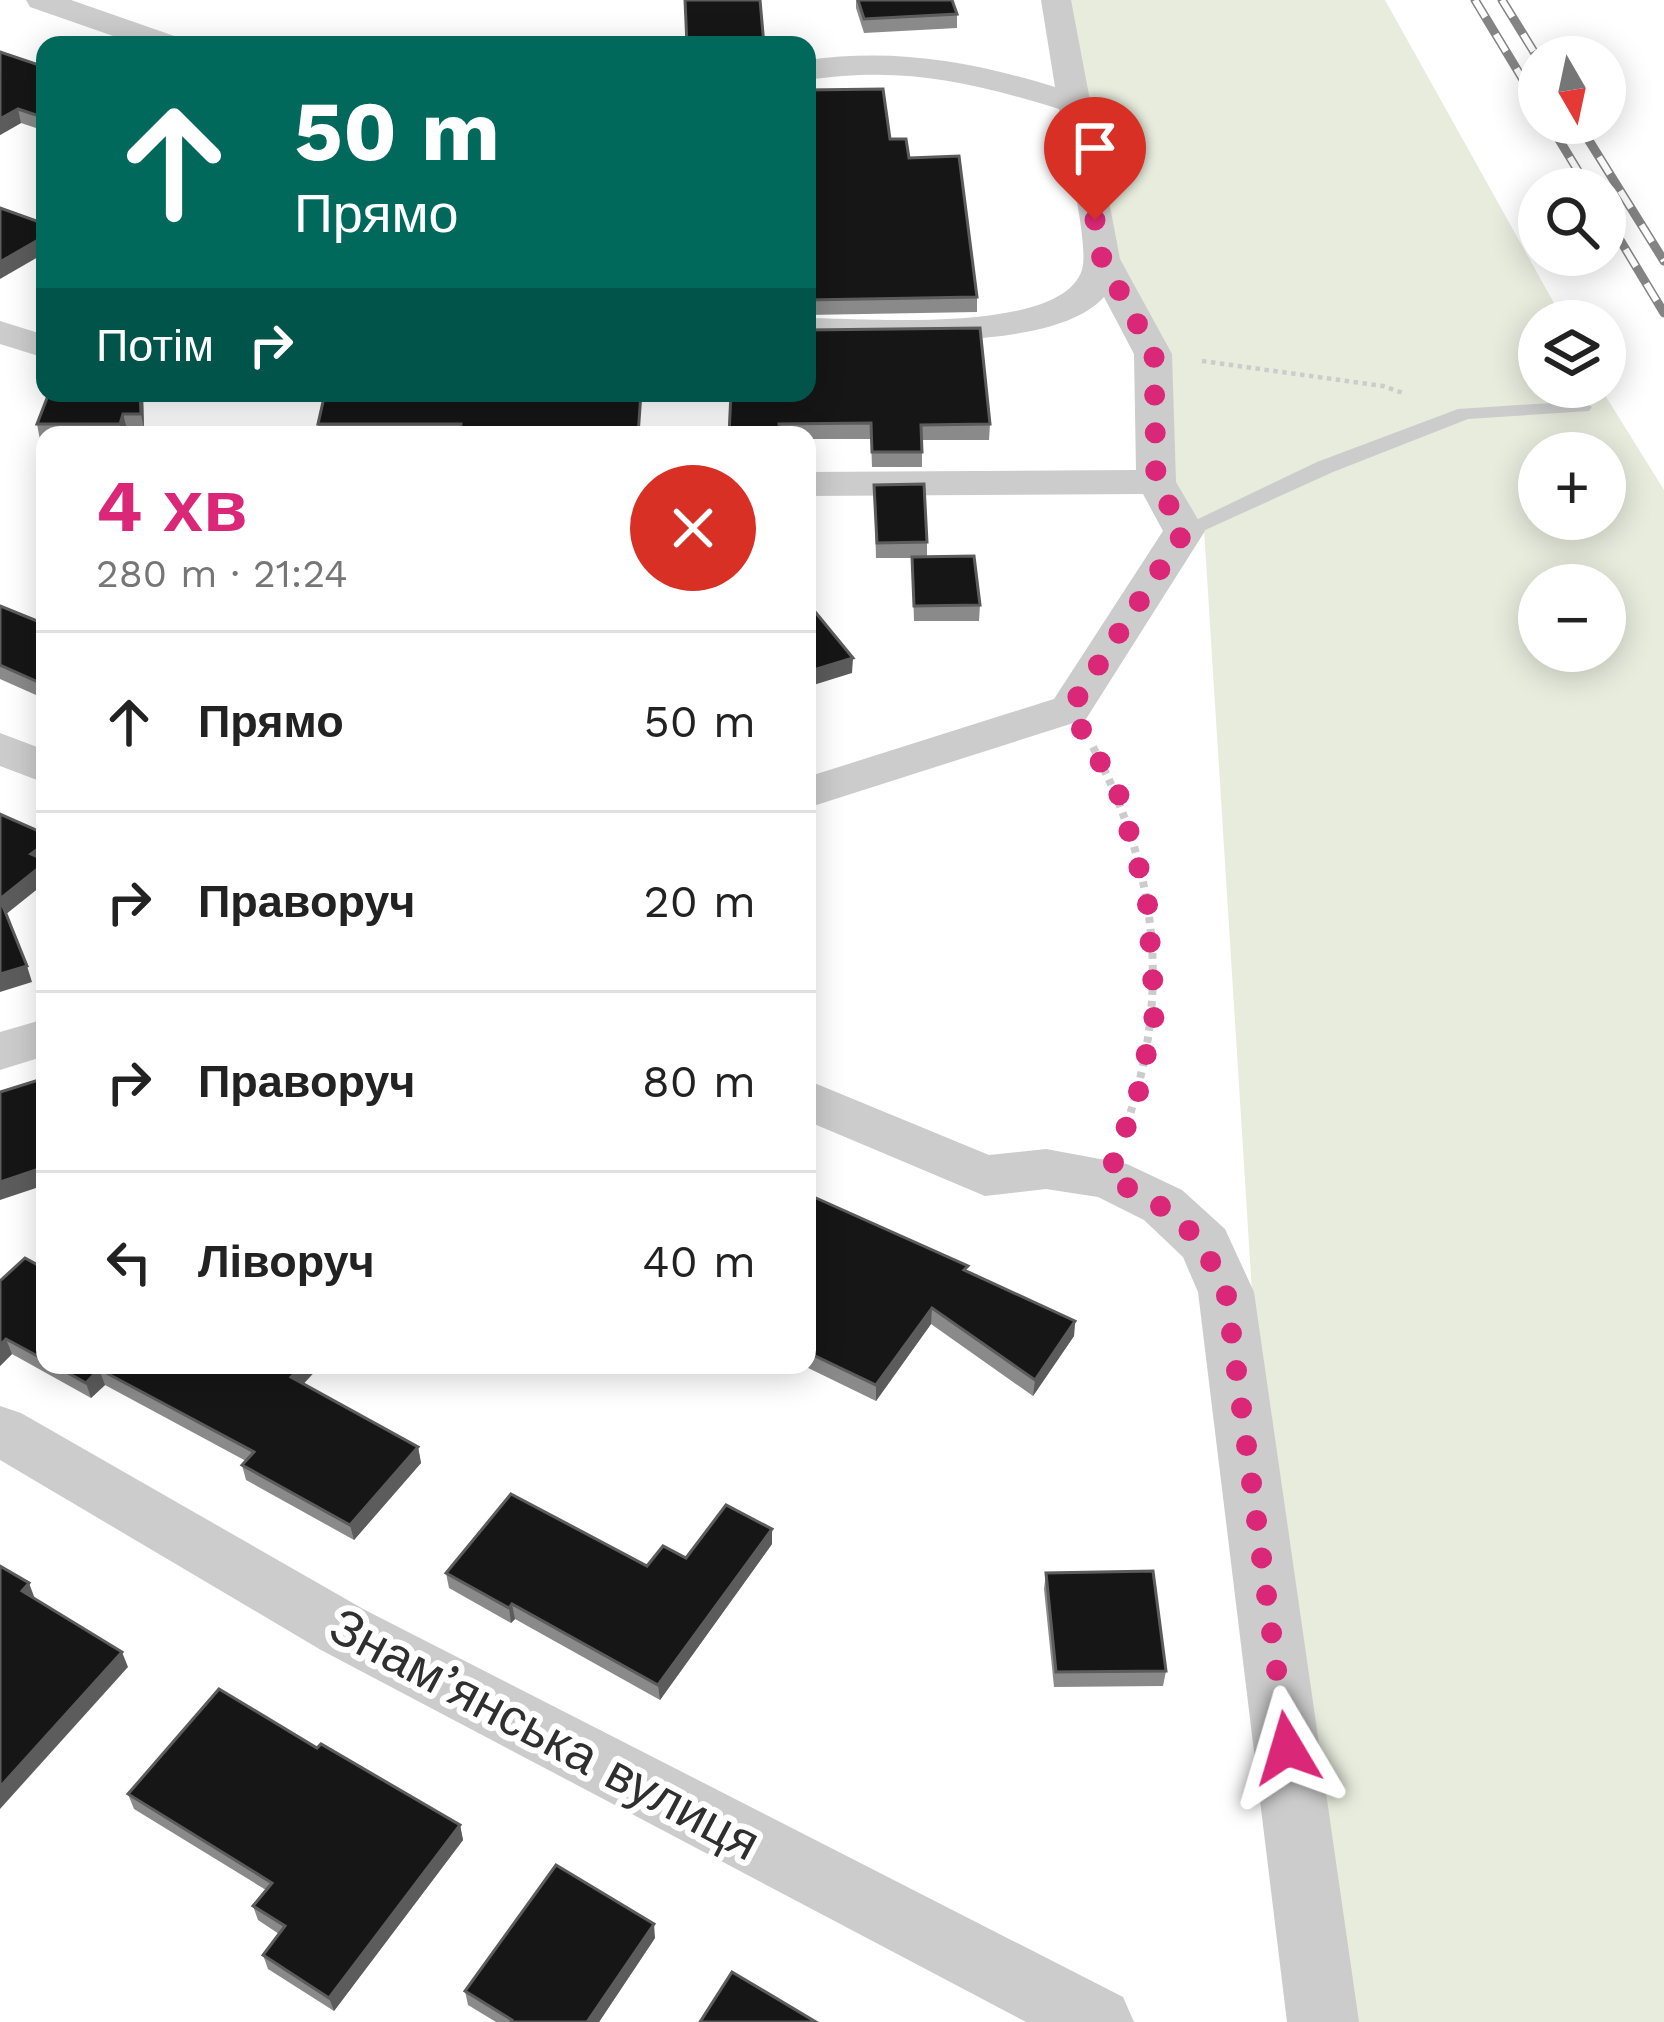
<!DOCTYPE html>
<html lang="uk">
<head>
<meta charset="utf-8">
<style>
	:root { --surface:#fff; --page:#f6f6f6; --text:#222; --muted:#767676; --line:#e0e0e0; --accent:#db2777 }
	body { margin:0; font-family:"Work Sans",sans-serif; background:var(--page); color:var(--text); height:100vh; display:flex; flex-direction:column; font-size:45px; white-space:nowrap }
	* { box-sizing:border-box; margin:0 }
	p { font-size:39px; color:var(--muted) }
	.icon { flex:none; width:66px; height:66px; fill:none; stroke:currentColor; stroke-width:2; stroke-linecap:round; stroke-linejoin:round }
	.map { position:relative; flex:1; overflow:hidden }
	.panel { position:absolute; left:36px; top:426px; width:780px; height:948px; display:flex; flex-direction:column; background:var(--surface); border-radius:24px; box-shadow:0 6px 30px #0003 }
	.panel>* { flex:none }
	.top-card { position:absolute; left:36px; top:36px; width:780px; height:366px; border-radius:24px; box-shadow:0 6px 30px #0003; background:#00695c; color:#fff; overflow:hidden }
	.needle { width:78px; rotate:171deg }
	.buttons { position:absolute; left:1518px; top:36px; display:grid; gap:24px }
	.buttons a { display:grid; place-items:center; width:108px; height:108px; border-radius:50%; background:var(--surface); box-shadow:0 6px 30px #0003; font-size:60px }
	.pin { position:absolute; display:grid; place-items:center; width:102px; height:102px; color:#fff; margin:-123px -51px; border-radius:50% 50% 50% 0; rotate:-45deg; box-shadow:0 0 12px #0007 }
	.pin .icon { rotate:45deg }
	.me { position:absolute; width:132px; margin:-66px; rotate:353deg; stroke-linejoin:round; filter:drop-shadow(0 0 9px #0008) }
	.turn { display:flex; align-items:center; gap:42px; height:252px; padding:0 60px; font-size:54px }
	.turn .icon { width:156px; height:156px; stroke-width:2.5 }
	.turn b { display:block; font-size:84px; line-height:102px }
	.then { display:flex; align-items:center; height:114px; padding:0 60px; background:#0003; gap:24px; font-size:45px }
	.round { display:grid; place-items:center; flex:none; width:126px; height:126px; border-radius:63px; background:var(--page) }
	.head { display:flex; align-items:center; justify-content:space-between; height:204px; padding:0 60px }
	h1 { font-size:72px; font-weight:700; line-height:90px; color:var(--accent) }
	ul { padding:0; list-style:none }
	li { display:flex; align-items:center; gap:36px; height:180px; padding:0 60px; border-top:3px solid var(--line) }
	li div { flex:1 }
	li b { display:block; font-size:45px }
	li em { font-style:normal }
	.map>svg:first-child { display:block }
</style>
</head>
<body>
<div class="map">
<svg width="1664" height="2022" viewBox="0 0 1664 2022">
	<rect width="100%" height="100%" fill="#fff"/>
	<path fill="#e7ecdd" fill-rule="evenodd" d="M1070,0H1385L1564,321H1539V387H1600L1664,490V2022H1355L1252,1292L1204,529L1175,481L1118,258ZM1539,453H1605V519H1539ZM1539,585H1605V651H1539Z"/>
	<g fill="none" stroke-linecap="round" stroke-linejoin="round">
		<polyline stroke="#ccc" stroke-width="4.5" stroke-dasharray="4.5 4.5" stroke-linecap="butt" points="1202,361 1383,386 1406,394"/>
		<path stroke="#ccc" stroke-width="8" stroke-dasharray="6 6" stroke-linecap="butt" d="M1093,747C1159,873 1172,998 1124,1132"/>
		<polygon fill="#ccc" fill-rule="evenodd" points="1582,401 1592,407 1589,411 1468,419 1333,472 1192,536 1184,538 1173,531 1317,462 1458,409"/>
		<g fill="#ccc" fill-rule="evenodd">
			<polygon points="26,0 71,0 180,38 185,45 139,45 30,7"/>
			<path d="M1041,0H1071L1120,259L1172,354L1176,482L1205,531L1086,719L807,808V777L1054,699L1163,531L1143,494L807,496V472L1136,470L1134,354L1104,297C1054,353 879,340 807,340V318C862,318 1072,336 1083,265C1087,236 1065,143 1059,109C968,81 902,66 807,80V60C895,48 970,61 1055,87Z"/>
			<polygon points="0,321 45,335 45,358 0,344"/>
			<polygon points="0,733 45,750 45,783 0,766"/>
			<polygon points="45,1019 45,1056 0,1070 0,1032"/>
			<polygon points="807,1080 989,1155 1046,1149 1127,1164 1182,1190 1225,1229 1254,1292 1359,2022 1287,2022 1198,1292 1183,1257 1144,1220 1098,1197 1046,1189 985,1196 807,1121"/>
			<polygon points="0,1406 21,1413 365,1610 1123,1997 1134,2022 1026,2022 321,1650 0,1460"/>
		</g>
		<g stroke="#848484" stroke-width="9">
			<g id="rail">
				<polyline points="1475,0 1539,106"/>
				<polyline points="1502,0 1539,60"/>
				<polyline points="1549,123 1589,189"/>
				<polyline points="1578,123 1664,261"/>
				<polyline points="1605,215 1664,313"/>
			</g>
		</g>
		<use href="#rail" stroke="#fff" stroke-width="6" stroke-dasharray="20" stroke-linecap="butt"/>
	</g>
	<g fill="#8a8a8a">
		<polygon points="856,0 952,0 957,14 957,28 864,33 856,8"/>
		<polygon points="0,52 45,67 45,131 21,123 0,135"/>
		<polygon points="807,90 890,139 909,158 977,297 977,312 807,315"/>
		<polygon points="49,393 143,393 144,429 127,429 125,435 45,435 45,440 40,440 37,424"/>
		<polygon points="325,393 640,435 319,435 318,424"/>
		<polygon points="731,393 990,424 989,440 922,440 922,467 872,467 871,439 807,439 807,435 729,435"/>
		<polygon points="874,485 927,542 927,557 980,605 979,621 914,621 912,558 876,558"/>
		<polygon points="0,606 37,621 45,615 45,699 0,679"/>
		<polygon points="807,1194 967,1272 1075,1321 1074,1336 1033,1396 931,1324 876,1401 802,1365 807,1365"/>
		<polygon points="45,1269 45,1365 321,1365 303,1384 418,1447 421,1463 354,1540 246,1480 242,1465 246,1461 105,1385 91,1398 12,1354 0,1366 0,1281"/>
		<polygon points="772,1544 660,1700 515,1619 511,1623 449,1588 446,1573 647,1566"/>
		<polygon points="1046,1573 1166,1671 1163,1686 1054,1687 1044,1589"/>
		<polygon points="317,1748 460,1825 463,1840 334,2011 268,1969 263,1955 279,1934 258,1920 253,1906 266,1890 134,1809 128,1794"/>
		<polygon points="655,1938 599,2022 496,2022 468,2005 465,1991"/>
	</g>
	<g fill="#5c5c5c">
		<polygon points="18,109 21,123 0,135 0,119"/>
		<polygon points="45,236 45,253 0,279 0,262"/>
		<polygon points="140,393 143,393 144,429 141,414"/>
		<polygon points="123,414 127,429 125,435 122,435 120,424"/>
		<polygon points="853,658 852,673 807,687 807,672"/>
		<polygon points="45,844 45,883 5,915 0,899 31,854"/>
		<polygon points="27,966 32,982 0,992 0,974"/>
		<polygon points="45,1167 45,1185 0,1200 0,1182"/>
		<polygon points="932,1308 931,1324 876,1401 876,1385"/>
		<polygon points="1075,1321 1074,1336 1033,1396 1035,1380"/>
		<polygon points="6,1339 12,1354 0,1366 0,1345"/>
		<polygon points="302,1365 321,1365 295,1393 291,1377"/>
		<polygon points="99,1369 105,1385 91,1398 86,1383"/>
		<polygon points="418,1447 421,1463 354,1540 350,1525"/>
		<polygon points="772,1529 772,1544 660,1700 658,1685"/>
		<polygon points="29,1583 35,1599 22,1591"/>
		<polygon points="512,1604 515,1619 511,1623 509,1608"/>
		<polygon points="122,1652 128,1667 0,1809 0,1787"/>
		<polygon points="460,1825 463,1840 334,2011 329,1998"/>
		<polygon points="654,1924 655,1938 599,2022 587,2022"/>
	</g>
	<g fill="#161616" stroke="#5c5c5c" stroke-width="3">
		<polygon points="685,0 760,0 764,45 687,45"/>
		<polygon points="858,0 952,0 957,14 864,19"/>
		<polygon points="0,52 45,67 45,118 18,109 0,119"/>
		<polygon points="883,89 890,139 906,139 909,158 959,156 977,297 807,300 807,90"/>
		<polygon points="0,208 45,224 45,236 0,262"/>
		<polygon points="980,328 990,424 921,425 922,452 872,452 871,423 779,424 779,435 729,435 731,393 807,393 807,330"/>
		<polygon points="49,393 140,393 141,414 123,414 120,424 37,424"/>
		<polygon points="325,393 641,393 638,435 461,435 461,424 318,424"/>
		<polygon points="924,484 927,542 877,543 874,485"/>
		<polygon points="974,556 980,605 914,606 912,557"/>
		<polygon points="807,602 853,658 807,672"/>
		<polygon points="0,606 37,621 45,615 45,685 0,665"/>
		<polygon points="0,814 45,834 45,844 31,854 45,860 45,863 0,899 27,966 0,974"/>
		<polygon points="45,1078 45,1167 0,1182 0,1092"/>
		<polygon points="807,1194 968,1266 964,1270 1075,1321 1035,1380 932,1308 876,1385 807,1352"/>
		<polygon points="25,1258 45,1269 45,1360 6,1339 0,1345 0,1281"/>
		<polygon points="54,1365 302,1365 291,1377 418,1447 350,1525 242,1465 254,1452 99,1369 86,1383"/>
		<polygon points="511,1494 647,1566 663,1546 686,1558 726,1505 772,1529 658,1685 512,1604 509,1608 446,1573"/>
		<polygon points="0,1566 29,1583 22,1591 122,1652 0,1787"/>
		<polygon points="1153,1571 1166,1671 1056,1672 1046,1573"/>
		<polygon points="219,1689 317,1748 321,1744 460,1825 329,1998 263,1955 285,1926 253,1906 272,1883 128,1794"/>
		<polygon points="556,1865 654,1924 587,2022 511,2022 512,2020 465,1991"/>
		<polygon points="732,1972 816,2022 700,2022"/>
	</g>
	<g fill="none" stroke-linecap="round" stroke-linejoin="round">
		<path stroke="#db2777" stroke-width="21" stroke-dasharray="0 37.8" d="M1095,220L1102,259L1154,354L1156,482L1184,532L1070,709L1119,795L1147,897L1155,1012L1138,1094L1108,1178C1174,1210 1195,1224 1226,1292L1287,1748"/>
	</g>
	<g text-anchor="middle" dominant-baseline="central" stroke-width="12" stroke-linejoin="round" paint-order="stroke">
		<g font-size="51" fill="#2f2f2f" stroke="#fff">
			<text transform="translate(545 1734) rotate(28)">Знам’янська вулиця</text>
		</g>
	</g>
</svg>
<div class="buttons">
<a><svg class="needle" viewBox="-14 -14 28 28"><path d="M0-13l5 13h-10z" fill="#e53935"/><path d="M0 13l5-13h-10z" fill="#767676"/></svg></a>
<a><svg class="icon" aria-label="search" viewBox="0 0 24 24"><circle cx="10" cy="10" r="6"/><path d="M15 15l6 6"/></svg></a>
<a><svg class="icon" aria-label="layers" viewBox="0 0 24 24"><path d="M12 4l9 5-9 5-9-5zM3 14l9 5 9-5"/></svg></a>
<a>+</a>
<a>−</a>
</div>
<div class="pin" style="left:1095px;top:220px;background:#d93025"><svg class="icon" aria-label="arrive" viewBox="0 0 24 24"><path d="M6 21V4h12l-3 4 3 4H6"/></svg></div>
<svg class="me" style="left:1287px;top:1748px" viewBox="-20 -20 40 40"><path d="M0-17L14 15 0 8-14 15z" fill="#db2777" stroke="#fff" stroke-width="4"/></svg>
<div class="top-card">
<div class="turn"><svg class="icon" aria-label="ahead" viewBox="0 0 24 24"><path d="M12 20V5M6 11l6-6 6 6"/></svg><div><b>50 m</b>Прямо</div></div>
<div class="then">Потім<svg class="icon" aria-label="right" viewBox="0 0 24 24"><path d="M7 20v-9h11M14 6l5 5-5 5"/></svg></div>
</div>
<section class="panel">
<div class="head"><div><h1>4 хв</h1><p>280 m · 21:24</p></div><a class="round" style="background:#d93025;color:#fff"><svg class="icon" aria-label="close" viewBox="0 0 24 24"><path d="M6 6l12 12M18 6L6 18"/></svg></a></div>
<ul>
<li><svg class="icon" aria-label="ahead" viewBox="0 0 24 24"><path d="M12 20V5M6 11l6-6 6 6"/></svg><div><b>Прямо</b></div><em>50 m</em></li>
<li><svg class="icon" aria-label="right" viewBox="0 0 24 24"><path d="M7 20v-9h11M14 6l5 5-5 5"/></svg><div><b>Праворуч</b></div><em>20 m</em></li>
<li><svg class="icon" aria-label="right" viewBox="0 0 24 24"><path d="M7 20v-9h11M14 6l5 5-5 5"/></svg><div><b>Праворуч</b></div><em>80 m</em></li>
<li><svg class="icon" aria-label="left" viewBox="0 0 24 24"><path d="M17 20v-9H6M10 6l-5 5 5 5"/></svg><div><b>Ліворуч</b></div><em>40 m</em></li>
</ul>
</section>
</div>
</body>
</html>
